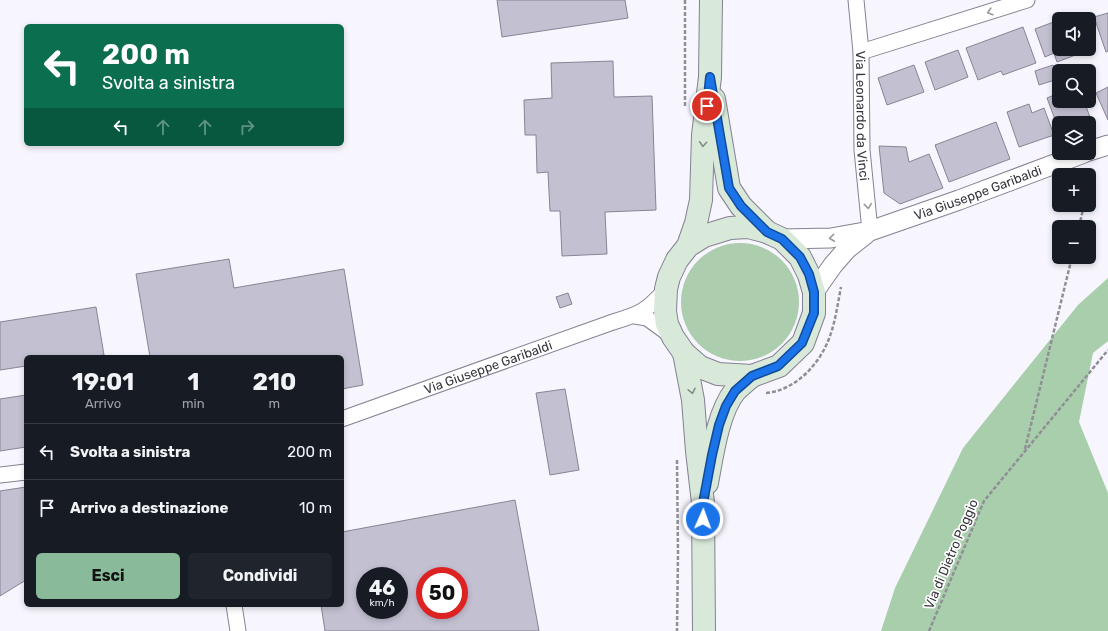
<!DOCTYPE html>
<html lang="it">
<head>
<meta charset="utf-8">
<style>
	:root { --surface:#171b24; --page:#20242c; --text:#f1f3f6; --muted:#9ea1a6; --line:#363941; --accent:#89bb9a }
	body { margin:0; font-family:Rubik,sans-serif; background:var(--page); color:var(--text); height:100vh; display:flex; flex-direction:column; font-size:15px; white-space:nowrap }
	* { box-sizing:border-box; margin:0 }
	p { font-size:13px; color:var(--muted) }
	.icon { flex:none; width:22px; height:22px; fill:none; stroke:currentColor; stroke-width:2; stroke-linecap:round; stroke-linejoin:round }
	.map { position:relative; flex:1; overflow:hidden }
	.side { position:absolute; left:24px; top:355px; width:320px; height:252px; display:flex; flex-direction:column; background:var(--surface); border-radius:6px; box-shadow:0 2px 6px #0003 }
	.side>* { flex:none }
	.banner { position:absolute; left:24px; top:24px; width:320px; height:122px; border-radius:6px; box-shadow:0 2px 6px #0003; background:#0b6e4f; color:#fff; overflow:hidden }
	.fabs { position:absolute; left:1052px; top:12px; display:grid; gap:8px }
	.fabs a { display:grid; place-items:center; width:44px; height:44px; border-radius:6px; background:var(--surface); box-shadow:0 2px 6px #0003; font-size:20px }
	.speed { position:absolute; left:356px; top:567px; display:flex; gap:8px; font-size:20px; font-weight:700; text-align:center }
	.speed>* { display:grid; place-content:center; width:52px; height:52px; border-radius:50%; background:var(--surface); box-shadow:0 2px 6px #0003; line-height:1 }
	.speed small { font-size:10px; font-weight:400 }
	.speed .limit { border:6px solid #d22; background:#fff; color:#111 }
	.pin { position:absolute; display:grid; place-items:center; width:34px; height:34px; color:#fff; margin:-17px; border:2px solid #fff; border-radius:50%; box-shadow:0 1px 4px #0007 }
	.me { position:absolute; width:44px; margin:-22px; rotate:2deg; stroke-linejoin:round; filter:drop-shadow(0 0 3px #0008) }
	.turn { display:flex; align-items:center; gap:14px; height:84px; padding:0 12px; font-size:18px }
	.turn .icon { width:52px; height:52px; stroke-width:2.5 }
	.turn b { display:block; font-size:28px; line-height:34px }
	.lanes { display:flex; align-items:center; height:38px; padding:0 12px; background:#0003; justify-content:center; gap:20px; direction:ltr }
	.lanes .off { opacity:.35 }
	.eta { display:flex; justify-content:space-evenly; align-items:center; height:68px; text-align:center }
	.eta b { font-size:24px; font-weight:700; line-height:28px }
	.primary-button { display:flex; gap:8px; margin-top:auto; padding:8px 12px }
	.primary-button a { flex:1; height:46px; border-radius:6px; background:var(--accent); color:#111; font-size:16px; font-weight:700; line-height:46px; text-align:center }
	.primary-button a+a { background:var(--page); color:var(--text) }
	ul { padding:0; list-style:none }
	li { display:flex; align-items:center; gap:12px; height:56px; padding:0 12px; border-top:1px solid var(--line) }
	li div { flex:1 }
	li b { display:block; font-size:15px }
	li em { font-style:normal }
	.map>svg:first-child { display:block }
</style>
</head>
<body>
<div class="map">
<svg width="1108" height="631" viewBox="0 0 1108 631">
	<rect width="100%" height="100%" fill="#f7f5fd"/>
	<circle fill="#accdae" cx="740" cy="302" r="59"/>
	<polygon fill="#a8ceab" points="1108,278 1108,341 1093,353 1079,422 1108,493 1108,631 881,631 895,588 963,448 1078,305"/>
	<g fill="#c3c0d2" stroke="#888495" fill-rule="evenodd">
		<polygon points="497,0 625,0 628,18 502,37"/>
		<polygon points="1108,13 1108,51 1106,52 1094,17"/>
		<polygon points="1059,20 1059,49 1086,49 1086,51 1057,62 1054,53 1045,57 1035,29"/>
		<polygon points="1023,27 1036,63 1003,75 1001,71 978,80 966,48"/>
		<polygon points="958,50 968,77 935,90 925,62"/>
		<polygon points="613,61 614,97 652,96 656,210 605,212 607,254 562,256 560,211 550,211 548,172 537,173 536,135 525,135 524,100 552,98 551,63"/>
		<polygon points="914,65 924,92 887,105 878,78"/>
		<polygon points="1053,65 1058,79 1039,85 1035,71"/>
		<polygon points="1108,87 1108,120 1096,93"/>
		<polygon points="1059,93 1059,101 1084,101 1091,120 1084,123 1059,123 1059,130 1047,98"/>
		<polygon points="1029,104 1032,113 1044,108 1054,135 1019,147 1007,112"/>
		<polygon points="996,122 1010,159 949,182 935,145"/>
		<polygon points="879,146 906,147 909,162 929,154 943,188 900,204 884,193"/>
		<polygon points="229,259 234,288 344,269 363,385 342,389 342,357 150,357 136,274"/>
		<polygon points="568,293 572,304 560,308 556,297"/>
		<polygon points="96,307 104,355 88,357 26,357 26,366 0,370 0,322"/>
		<polygon points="565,389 579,470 550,475 536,393"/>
		<polygon points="26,395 26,447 0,451 0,399"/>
		<polygon points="26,487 26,580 0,596 0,491"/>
		<path d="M515,500L539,631H325L321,605H342V532ZM365,576H399V610H365ZM425,576H459V610H425Z"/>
	</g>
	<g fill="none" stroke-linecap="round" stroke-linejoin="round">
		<g stroke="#848192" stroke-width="17">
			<g id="minor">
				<path id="s1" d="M856,0L861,52L862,150L870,231"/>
				<polyline points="861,52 1027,0"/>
				<polyline points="635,316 647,318 672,336"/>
				<path id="s2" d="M342,419L613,322C640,314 647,311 666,289"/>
				<polyline points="0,475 26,472"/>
				<polyline points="234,605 238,631"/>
			</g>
		</g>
		<g stroke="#848192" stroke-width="21">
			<g id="tertiary">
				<polyline points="1089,151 1108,145"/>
				<path id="s3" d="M782,239L831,238L870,231L959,200L1084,153"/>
				<polyline points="814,292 833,265 847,249 866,234"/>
			</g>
		</g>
		<g stroke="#848192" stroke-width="24">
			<g id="secondary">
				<polyline points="714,99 729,188 741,206 767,232"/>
				<polyline points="688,246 704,236 730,228 748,227 767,232 782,239 800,257 809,275 814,292 814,313 803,343 779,366 752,376 718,374 700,367 684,353 673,337 667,324 665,311 666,289 669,277 677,260 688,246 696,223 701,200 703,135 710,77 711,0"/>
				<polyline points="684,353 693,400 697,451 703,503 704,631"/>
				<path d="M707,483C712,456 718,412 735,391C740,386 746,381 752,376"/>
			</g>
		</g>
		<g stroke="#908f96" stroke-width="2.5" stroke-dasharray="4 2" stroke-linecap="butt">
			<polyline points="685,0 685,107"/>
			<polyline points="1054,186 1059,184"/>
			<polyline points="1089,186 1093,171"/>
			<polyline points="1079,227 1084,205"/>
			<path d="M766,393C797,390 822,362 831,333C836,318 838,302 841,287"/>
			<polyline points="1025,449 1072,257"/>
			<polyline points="677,460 678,554 677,631"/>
			<polyline points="929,631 984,501 1108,350"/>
		</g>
		<use href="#minor" stroke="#fff" stroke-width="15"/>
		<use href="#tertiary" stroke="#fff" stroke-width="19"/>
		<use href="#secondary" stroke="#d8e8d9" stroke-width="22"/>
	</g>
	<defs><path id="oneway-chevron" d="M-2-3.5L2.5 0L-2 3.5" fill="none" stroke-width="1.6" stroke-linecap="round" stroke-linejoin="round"/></defs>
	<g stroke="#9a9a9e">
		<use href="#oneway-chevron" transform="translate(990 12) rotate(163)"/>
		<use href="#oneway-chevron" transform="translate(868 206) rotate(84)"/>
		<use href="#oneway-chevron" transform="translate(832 238) rotate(174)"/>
	</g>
	<g stroke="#878e8a">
		<use href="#oneway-chevron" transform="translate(703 144) rotate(94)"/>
		<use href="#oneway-chevron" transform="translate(692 391) rotate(78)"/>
	</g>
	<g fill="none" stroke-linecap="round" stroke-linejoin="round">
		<g stroke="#114b97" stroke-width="10">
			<polyline id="route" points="703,519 703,503 712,455 719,425 726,406 735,391 752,376 778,366 802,343 814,313 814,292 809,274 800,257 782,239 767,232 741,206 729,188 710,77 707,106"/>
		</g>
		<use href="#route" stroke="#1a73e8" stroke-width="7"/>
	</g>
	<g text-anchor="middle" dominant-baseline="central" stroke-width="3.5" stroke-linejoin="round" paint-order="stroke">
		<g font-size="13" fill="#36353c" stroke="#fff">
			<text stroke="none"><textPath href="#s1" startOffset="116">Via Leonardo da Vinci</textPath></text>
			<text stroke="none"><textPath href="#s3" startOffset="203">Via Giuseppe Garibaldi</textPath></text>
			<text stroke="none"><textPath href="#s2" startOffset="155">Via Giuseppe Garibaldi</textPath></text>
			<text transform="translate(951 554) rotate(-67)">Via di Dietro Poggio</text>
		</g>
	</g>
</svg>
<div class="fabs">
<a><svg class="icon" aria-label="sound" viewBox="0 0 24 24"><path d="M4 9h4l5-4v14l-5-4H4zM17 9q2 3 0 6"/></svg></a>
<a><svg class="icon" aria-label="search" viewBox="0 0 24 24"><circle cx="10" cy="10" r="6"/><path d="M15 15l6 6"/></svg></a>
<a><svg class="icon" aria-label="layers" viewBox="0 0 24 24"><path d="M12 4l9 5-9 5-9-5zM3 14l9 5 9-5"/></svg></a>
<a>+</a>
<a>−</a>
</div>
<div class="speed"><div>46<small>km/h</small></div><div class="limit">50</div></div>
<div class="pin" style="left:707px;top:106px;background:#d93025"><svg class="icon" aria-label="arrive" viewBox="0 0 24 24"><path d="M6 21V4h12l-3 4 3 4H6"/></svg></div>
<svg class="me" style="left:703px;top:519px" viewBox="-20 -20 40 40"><circle r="17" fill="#1a73e8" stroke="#fff" stroke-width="3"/><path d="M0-11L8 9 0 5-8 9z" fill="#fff"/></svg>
<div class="banner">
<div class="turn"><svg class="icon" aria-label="left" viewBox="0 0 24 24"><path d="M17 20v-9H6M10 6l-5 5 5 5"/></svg><div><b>200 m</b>Svolta a sinistra</div></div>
<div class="lanes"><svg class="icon" aria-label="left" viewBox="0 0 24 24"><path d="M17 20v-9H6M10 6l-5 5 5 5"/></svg><svg class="icon off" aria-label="ahead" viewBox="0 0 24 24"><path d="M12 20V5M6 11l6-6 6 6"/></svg><svg class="icon off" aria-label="ahead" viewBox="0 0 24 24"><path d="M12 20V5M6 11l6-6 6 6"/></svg><svg class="icon off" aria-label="right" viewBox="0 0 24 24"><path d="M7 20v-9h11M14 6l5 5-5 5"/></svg></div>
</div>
<section class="side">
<div class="eta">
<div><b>19:01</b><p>Arrivo</p></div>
<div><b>1</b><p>min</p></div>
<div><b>210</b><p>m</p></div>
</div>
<ul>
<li><svg class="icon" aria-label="left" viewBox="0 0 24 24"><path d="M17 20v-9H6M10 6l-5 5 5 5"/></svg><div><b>Svolta a sinistra</b></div><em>200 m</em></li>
<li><svg class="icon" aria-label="arrive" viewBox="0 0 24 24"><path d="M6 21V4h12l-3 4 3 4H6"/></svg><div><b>Arrivo a destinazione</b></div><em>10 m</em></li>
</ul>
<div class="primary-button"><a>Esci</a><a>Condividi</a></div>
</section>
</div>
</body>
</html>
